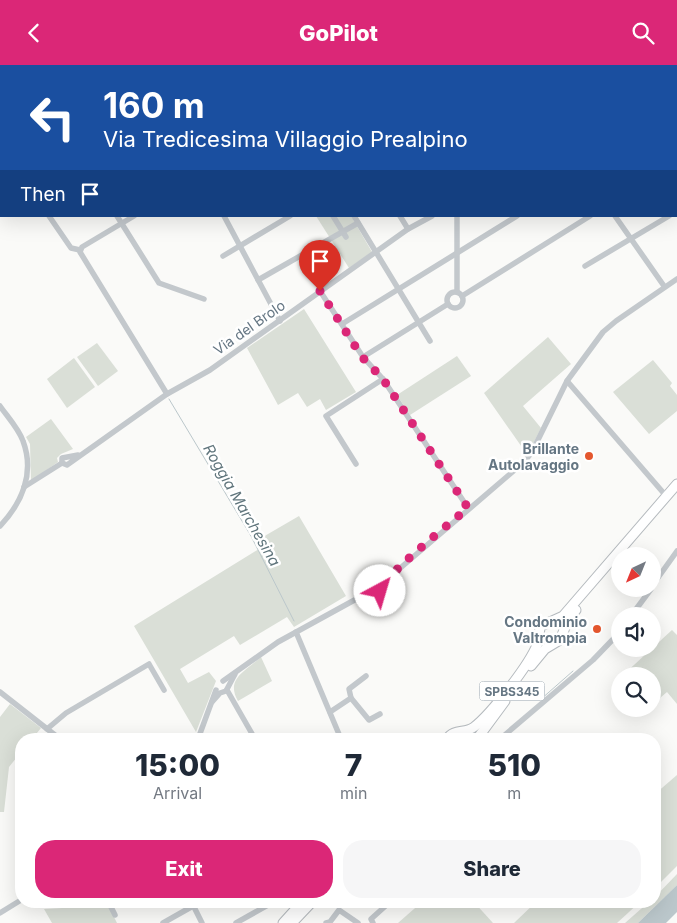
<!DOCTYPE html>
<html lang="en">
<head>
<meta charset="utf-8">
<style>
	:root { --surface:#fff; --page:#f6f6f7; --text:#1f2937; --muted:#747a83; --accent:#db2777 }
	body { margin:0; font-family:Inter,sans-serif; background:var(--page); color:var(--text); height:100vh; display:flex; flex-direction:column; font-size:19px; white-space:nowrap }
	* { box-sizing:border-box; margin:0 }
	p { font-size:16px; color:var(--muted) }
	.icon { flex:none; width:28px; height:28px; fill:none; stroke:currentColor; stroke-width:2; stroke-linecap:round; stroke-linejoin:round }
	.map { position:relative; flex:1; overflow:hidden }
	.side { position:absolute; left:15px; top:668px; width:646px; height:175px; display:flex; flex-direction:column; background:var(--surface); border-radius:20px; box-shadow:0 5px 20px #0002 }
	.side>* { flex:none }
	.hud { position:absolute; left:0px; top:0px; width:678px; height:152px; box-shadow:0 5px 20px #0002; background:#1a4fa0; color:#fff; overflow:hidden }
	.needle { width:32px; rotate:223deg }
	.controls { position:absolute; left:611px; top:482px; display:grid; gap:10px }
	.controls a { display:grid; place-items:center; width:50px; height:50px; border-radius:50%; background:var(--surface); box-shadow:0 5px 20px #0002; font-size:25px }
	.pin { position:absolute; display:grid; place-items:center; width:42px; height:42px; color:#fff; margin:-51px -21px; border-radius:50% 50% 50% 0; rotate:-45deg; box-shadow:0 0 5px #0007 }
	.pin .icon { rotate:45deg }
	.me { position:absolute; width:55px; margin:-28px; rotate:39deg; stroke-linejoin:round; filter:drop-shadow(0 0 4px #0008) }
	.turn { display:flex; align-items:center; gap:18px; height:105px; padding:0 20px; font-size:22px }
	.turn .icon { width:65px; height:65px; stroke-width:2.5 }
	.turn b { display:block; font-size:35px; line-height:42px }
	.then { display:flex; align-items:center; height:48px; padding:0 20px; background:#0003; gap:10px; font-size:19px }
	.eta { display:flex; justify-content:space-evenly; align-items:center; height:85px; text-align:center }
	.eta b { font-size:30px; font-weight:800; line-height:35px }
	.action { display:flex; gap:10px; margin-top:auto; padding:10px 20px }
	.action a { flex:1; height:58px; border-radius:20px; background:var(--accent); color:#fff; font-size:20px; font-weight:800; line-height:58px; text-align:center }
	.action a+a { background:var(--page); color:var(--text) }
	header { display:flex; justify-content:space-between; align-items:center; height:65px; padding:0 20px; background:var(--accent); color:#fff; font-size:22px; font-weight:800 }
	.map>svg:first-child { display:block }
</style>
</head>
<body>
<header><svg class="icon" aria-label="back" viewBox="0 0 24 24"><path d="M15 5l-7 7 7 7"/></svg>GoPilot<svg class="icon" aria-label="search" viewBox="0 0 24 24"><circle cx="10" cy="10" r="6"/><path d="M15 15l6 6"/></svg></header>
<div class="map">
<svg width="677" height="858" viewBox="0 0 677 858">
	<rect width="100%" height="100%" fill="#fafaf8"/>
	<g fill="#dadfd7">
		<polygon points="316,151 351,151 372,187 349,203"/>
		<polygon points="304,244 356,327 326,345 320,334 307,342 298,328 278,340 247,283"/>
		<polygon points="548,272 571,299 523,341 541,363 534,377 526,388 484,328"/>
		<polygon points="97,278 118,306 98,321 77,292"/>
		<polygon points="457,291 471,311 410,350 397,330"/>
		<polygon points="74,293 95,322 67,343 47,314"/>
		<polygon points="653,295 672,318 670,321 677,330 677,346 649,369 613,327"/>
		<polygon points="51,354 73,384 61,389 57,393 58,397 31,416 30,379 26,372"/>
		<polygon points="299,451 346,531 294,562 287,552 240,580 234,571 180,604 188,618 209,607 216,616 196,667 134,561 259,484 256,476"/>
		<polygon points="672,565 677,570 677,639 667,627 653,639 652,611 622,611"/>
		<path d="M261,592L272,616L238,636C225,614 246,606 261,592Z"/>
		<polygon points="10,639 41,663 32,674 21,674 21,687 9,702 4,747 0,747 0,652"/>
		<polygon points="677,710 677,801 655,823 655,729"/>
		<polygon points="677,809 677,820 638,858 625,858 650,836 655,836 655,832"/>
		<polygon points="77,836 106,836 117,858 52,858 44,844 62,843"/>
		<polygon points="423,836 473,836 493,858 398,858"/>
		<polygon points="537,836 641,836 617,858 514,858"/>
	</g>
	<polygon fill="#bbc7cb" points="677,820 677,847 666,858 638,858"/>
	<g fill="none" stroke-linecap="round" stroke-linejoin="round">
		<g stroke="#bbc7cb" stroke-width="1">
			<polyline points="169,334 251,471 294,556"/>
			<polyline points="540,635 573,606"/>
		</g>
		<g stroke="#b5babe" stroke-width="11">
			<g id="primary">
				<polyline points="531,601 545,584 560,575 568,555 576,545"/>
				<path d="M447,674C454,663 465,669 474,662C491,649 529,600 537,580C540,574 538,567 541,561L563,551L677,419"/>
				<polyline points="477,674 505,636"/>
				<polyline points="283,858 303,836"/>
				<polyline points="292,858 313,836"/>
			</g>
		</g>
		<g stroke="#c3c8cc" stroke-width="5.5">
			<polyline points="28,0 29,1"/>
			<polyline points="140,0 141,1"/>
			<polyline points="190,0 190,1"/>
			<polyline points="262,0 263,1"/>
			<polyline points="308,0 309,1"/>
			<polyline points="562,0 563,1"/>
			<polyline points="597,0 598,1"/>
			<polyline points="648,0 649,1"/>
			<polyline points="98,1 101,0"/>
			<polyline points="181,1 183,0"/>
			<polyline points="366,1 367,0"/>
			<polyline points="421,1 422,0"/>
			<polyline points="458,1 458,0"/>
			<polyline points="494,1 494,0"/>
			<polyline points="534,1 536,0"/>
			<polyline points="619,1 621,0"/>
			<polyline points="676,7 677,7"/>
			<polyline points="676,35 677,36"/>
			<polyline points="676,61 677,61"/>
			<polyline points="0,67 1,66"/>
			<polyline points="676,90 677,90"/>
			<polyline points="676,147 677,147"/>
			<polyline points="49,151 71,183 80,185"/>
			<polyline points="117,151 159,218 204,234"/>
			<polyline points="134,151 82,182 80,187 167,329"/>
			<polyline points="224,151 280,256"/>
			<polyline points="333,151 346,172"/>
			<polyline points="354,151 430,276"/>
			<polyline points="400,151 408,164"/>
			<polyline points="615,151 664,221"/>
			<polyline points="223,191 290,151"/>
			<polyline points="585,201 669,151"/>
			<polyline points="258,215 358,158"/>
			<polyline points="320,226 363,292 383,314 468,443"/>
			<circle cx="455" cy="235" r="8"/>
			<polyline points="457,227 457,151"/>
			<polyline points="462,231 590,151"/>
			<polyline points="342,259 517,151"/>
			<polyline points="363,292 448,239"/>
			<polyline points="567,316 667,432"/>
			<path d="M0,341C7,351 19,364 23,376C35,408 22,438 0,461"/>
			<polyline points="78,390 62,393 62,398 67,400 167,329 210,305 408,164 432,151"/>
			<polyline points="356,399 326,351 383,314"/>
			<polyline points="24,422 62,398"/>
			<polyline points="620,494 620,495"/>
			<polyline points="384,517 524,397 532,387 567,316 603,267 616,256 677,214"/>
			<polyline points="652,521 677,486"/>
			<polyline points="366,528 381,528 386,531 391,530 398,505"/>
			<polyline points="631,551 651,524"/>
			<polyline points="296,567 341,674"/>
			<polyline points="223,616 278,577 380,521"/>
			<polyline points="227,625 255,674"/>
			<polyline points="0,627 60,674"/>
			<polyline points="351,633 369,655 380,649"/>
			<polyline points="212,637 220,628 226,626 235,609"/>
			<polyline points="330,647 351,633 349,624 366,611"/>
			<polyline points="47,664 66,648 149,599 164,625"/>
			<polyline points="198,674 216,625"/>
			<polyline points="500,674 593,595 620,567"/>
			<polyline points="108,836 115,850"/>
			<polyline points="191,836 202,858"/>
			<polyline points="0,848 21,835"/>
			<polyline points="163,858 193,841"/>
			<polyline points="236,858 275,836"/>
			<polyline points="326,858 330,857 339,845 358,858"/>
			<polyline points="373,858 371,854 391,836"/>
		</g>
		<use href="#primary" stroke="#fff" stroke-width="9"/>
	</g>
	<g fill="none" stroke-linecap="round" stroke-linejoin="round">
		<path stroke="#db2777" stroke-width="9" stroke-dasharray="0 16.2" d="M320,226L362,292L383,314L468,443C454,455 381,513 380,526"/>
	</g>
	<g fill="#e4572e" stroke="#fff" stroke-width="2">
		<circle cx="589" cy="391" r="5"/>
		<circle cx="597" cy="564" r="5"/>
	</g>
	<g text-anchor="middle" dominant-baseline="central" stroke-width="5" stroke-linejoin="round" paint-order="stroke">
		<rect fill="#fff" stroke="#939fa8" stroke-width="1" x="479.5" y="616.5" width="65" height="19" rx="4"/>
		<g font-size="12" font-weight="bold" fill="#657683">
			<text x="512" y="626">SPBS345</text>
		</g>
		<g font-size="14" fill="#657683" stroke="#fff">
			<text transform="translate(249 262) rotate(-35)">Via del Brolo</text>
		</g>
		<g font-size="14" font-weight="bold" fill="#657683" stroke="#fff" text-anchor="end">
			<text x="579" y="383">Brillante<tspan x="579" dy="16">Autolavaggio</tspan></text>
			<text x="587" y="556">Condominio<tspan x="587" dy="16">Valtrompia</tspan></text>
		</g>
		<g font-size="15" font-style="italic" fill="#60757c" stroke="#fff">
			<text transform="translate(242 440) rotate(60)">Roggia Marchesina</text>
		</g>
	</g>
</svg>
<div class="controls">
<a><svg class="needle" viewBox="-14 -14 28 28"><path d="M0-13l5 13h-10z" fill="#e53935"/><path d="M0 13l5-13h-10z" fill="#747a83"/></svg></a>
<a><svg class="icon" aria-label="sound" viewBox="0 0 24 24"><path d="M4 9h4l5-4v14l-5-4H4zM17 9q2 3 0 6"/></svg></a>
<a><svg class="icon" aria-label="search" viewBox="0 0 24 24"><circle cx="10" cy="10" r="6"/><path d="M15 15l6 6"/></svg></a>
</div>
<div class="pin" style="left:320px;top:226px;background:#d93025"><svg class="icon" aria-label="arrive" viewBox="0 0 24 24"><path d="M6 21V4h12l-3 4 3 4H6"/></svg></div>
<svg class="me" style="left:380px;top:526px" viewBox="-20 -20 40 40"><circle r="19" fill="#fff"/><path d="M0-13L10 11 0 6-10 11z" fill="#db2777"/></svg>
<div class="hud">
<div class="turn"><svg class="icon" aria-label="left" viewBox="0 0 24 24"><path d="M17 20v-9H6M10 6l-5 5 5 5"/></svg><div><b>160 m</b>Via Tredicesima Villaggio Prealpino</div></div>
<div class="then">Then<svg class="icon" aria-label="arrive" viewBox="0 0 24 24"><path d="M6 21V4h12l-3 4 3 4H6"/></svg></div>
</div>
<section class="side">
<div class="eta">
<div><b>15:00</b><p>Arrival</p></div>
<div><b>7</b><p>min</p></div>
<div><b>510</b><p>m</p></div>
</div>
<div class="action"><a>Exit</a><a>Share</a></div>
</section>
</div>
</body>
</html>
